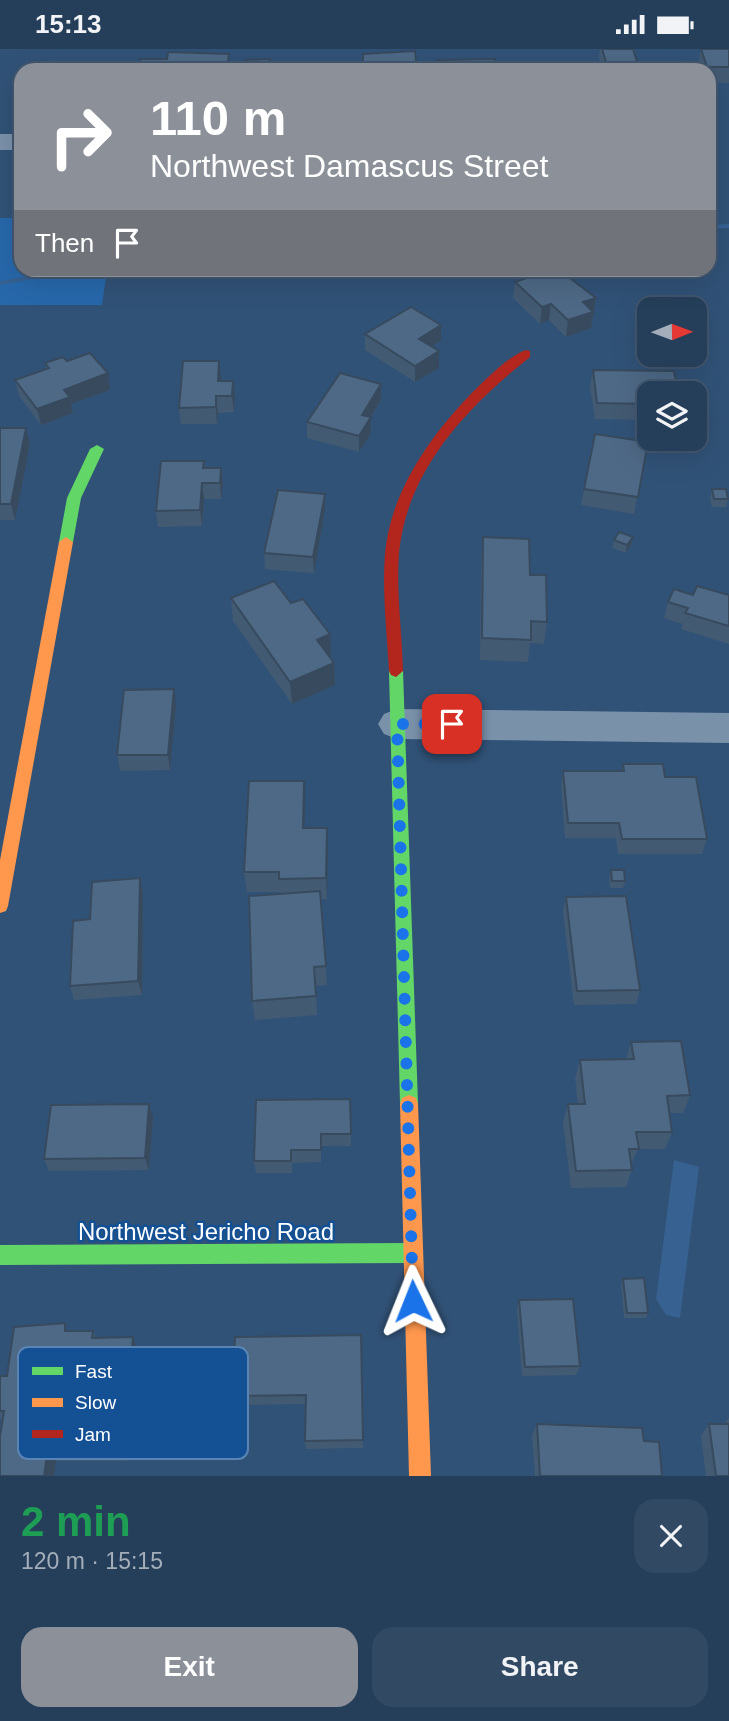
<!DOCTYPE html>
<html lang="en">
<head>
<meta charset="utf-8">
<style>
	:root { --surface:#253e59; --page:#314962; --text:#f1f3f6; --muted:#a3aeba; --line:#42576f; --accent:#8c9099 }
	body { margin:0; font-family:Arial,sans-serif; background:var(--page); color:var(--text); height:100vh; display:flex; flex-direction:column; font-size:26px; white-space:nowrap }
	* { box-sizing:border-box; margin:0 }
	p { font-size:23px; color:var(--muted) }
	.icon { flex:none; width:38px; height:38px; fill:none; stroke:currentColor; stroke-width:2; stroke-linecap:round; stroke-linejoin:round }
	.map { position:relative; height:1427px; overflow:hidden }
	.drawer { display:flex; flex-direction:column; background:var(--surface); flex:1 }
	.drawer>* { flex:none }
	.guide { position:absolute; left:14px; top:14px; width:702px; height:214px; border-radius:21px; box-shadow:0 7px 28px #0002,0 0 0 2px var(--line); background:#8c9099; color:#fff; overflow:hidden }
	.needle { width:46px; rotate:89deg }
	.fabs { position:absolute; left:637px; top:248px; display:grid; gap:14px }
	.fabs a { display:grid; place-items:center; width:70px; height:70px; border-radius:14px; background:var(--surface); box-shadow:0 7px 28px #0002,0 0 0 2px var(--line); font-size:35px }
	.pin { position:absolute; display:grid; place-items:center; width:60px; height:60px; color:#fff; margin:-30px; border-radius:14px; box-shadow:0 4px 10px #0006 }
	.me { position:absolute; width:77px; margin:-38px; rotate:358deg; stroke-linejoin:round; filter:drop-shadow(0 0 5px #0008) }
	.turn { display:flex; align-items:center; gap:24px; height:147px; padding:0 21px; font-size:32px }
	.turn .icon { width:91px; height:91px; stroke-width:2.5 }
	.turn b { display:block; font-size:49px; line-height:60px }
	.then { display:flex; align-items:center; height:66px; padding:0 21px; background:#0003; gap:14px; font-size:26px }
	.round { display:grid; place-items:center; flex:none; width:74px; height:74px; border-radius:21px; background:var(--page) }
	.summary { display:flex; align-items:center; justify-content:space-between; height:119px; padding:0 21px }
	h1 { font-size:42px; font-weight:800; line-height:52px; color:#1e9e55 }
	.cta { display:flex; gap:14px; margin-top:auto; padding:14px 21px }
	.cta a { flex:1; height:80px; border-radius:21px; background:var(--accent); color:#fff; font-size:28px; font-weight:800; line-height:80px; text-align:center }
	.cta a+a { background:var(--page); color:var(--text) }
	.status { display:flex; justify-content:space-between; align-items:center; height:49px; padding:0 35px; background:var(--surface); direction:ltr }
	.status svg { height:19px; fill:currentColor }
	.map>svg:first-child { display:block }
</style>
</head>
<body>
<div class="status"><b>15:13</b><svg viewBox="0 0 49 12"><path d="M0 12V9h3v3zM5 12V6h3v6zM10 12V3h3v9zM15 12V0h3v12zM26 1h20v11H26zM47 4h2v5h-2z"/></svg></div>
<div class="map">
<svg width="729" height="1427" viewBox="0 0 729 1427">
	<rect width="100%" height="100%" fill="#315277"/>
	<polygon fill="#2768ab" points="0,169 21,169 21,220 107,221 102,256 0,256"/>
	<polygon fill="#366191" points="674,1111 699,1118 680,1269 666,1266 656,1250"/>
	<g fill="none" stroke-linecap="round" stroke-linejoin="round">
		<g fill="#366191" fill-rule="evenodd">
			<polygon points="729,175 729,179 709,180 709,176"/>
			<polygon points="69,220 89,220 0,236 0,232"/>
		</g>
		<g fill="#7a91aa" fill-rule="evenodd">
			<rect x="0" y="85" width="21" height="16"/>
			<polygon points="397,660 729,664 729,694 397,690 384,685 378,675 384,665"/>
		</g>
		<g fill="#63d668" fill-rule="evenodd">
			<polygon points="97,396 104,400 81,449 73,493 66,498 61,496 59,493 67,449 90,400"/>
			<polygon points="396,616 403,622 418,1055 416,1061 409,1064 402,1061 400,1055 389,622"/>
			<polygon points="411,1194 418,1197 421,1204 418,1211 411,1214 0,1216 0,1196"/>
		</g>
		<g fill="#ff974d" fill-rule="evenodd">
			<polygon points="66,488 73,493 8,857 6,862 0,864 0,811 59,493"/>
			<polygon points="409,1046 416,1049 418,1055 431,1427 409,1427 400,1055 402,1049"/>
		</g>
		<path fill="#b3261e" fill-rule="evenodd" d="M526,301L530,302V308C468,357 407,420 399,504C396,542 402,583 403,622L396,628L391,626L389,622C387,584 382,543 385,505C390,445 428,390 468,348C482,334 508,307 526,301Z"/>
	</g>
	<g fill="#435a73">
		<polygon points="600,0 637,13 636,21 602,21 599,8"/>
		<polygon points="701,0 729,0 729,34 709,34 709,21 700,21 698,16"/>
		<polygon points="167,10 230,21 138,21"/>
		<polygon points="515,233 596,249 591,279 566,288 549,271 540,275 513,249"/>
		<polygon points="441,276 441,292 432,298 439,302 439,319 415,333 365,301 365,285"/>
		<polygon points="67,312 110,341 71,355 73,364 41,376 19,347 15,331 46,320 45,314"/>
		<polygon points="219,312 220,332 233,332 235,349 234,363 218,364 217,375 181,375 179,359"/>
		<polygon points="593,321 649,345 649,371 595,370 590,338"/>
		<polygon points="381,351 371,368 371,384 359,403 307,389 307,373"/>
		<polygon points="0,379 30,395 15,471 0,471"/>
		<polygon points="648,393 634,465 581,456 584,440"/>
		<polygon points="205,419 221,419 223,435 221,450 204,450 202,477 158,478 156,462"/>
		<polygon points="712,440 728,450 726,458 712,458 710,449"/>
		<polygon points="325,445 325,461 314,524 265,520 264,504"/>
		<polygon points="483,488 530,526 547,573 544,595 530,594 528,613 480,611 481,511"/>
		<polygon points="633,488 631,496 626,504 612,499 614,491"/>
		<polygon points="693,546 729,546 729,595 681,580 683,575 664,569 668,553"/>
		<polygon points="231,549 291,554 330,585 331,608 329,608 334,614 335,636 292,655 233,572"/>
		<polygon points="176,656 170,721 120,722 117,706"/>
		<polygon points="623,715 707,790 702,805 618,805 616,789 565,789 561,737 563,722 622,722"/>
		<polygon points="305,753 304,779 327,779 327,850 321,850 327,936 316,937 317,966 255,971 252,952 280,845 280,843 247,843 244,823"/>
		<polygon points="611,821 625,832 623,839 610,839 609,829"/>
		<polygon points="143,844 142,946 74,951 70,937 90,870"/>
		<polygon points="566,848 640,941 636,955 574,956 563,862"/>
		<polygon points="631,993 690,1046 683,1064 669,1064 672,1083 665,1100 638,1100 631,1116 632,1121 626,1138 571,1139 563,1073 568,1055 578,1055 575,1029 580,1011 626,1010"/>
		<polygon points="350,1050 351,1097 321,1097 321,1113 292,1114 292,1124 256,1124 254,1112"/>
		<polygon points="153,1068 149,1121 49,1122 44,1110"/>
		<polygon points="623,1230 648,1264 646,1269 624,1269 621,1235"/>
		<polygon points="519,1251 580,1317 576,1326 522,1327 517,1261"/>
		<polygon points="70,1282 93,1282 96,1289 133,1288 138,1302 128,1412 56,1412 2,1372 0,1369 0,1327 7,1327"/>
		<polygon points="361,1286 363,1399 306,1400 305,1392 306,1355 234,1356 232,1347"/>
		<polygon points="729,1369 729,1427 706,1427 701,1387 709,1375 726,1375 726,1372"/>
		<polygon points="537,1375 644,1392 662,1427 535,1427 532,1387"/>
	</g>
	<g fill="#374a5e">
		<polygon points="596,249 591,279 566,288 568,271 583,253"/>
		<polygon points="551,255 549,271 540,275 542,258"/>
		<polygon points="441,276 441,292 418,306 419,290"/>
		<polygon points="439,302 439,319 415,333 415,317"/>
		<polygon points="219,312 221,328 219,349 218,332"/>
		<polygon points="108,324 110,341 71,355 73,364 41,376 37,360 64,341"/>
		<polygon points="233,332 235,349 234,363 232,347"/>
		<polygon points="381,335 381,351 362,382 362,366"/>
		<polygon points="216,347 218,364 217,375 216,358"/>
		<polygon points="371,368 371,384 359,403 359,387"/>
		<polygon points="26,379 30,395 15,471 11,455"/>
		<polygon points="221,419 223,435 221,450 220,434"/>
		<polygon points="202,434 204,450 202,477 200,461"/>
		<polygon points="325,445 325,461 314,524 313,508"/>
		<polygon points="633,488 631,496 626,504 627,496"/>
		<polygon points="330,585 331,608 317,613 317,591"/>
		<polygon points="334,614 335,636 292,655 290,633"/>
		<polygon points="174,640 176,656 170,721 168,706"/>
		<polygon points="304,732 305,753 304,800 303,779"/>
		<polygon points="327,779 328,800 327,850 326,829"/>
		<polygon points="140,829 143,844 142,946 138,932"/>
		<polygon points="149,1055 153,1068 149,1121 145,1109"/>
		<polygon points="133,1288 138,1302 128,1412 122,1400"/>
		<polygon points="48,1400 56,1412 54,1427 44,1427"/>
	</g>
	<g fill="#4e6986" stroke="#374a5e" stroke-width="2">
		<polygon points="602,0 633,0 637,13 606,13"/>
		<polygon points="701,0 729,0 729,18 707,18"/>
		<polygon points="415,2 417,21 363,21 363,5"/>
		<polygon points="168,3 229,5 227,21 186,21 186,14 169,14 168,21 138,21 140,10 167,10"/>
		<polygon points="270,10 269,21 244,21 245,11"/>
		<polygon points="495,10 495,14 519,14 520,21 438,21 437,11"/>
		<polygon points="279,14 298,14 298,20 312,20 312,16 344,16 344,21 279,21"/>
		<polygon points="538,225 567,227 596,249 583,253 593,263 568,271 551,255 542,258 515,233"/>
		<polygon points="411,258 441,276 419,290 439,302 415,317 365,285"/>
		<polygon points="90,304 108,324 64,341 70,348 37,360 15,331 49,319 45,314 63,308 67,312"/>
		<polygon points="183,312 219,312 218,332 233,332 232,347 216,347 216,358 179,359"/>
		<polygon points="593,321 674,322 678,345 649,345 649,355 597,354"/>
		<polygon points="340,324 381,335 362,366 371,368 359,387 307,373"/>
		<polygon points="0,379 26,379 11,455 0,455"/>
		<polygon points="595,385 648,393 638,448 584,440"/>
		<polygon points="161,412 204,412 203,419 221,419 220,434 202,434 200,461 156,462"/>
		<polygon points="712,440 726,440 728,450 714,450"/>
		<polygon points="278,441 325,445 313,508 264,504"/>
		<polygon points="619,483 633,488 627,496 614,491"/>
		<polygon points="483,488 529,490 530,526 546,526 547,573 531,572 531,591 482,589"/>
		<polygon points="274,532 291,554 303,550 330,585 317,591 334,614 290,633 231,549"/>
		<polygon points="697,537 729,546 729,577 685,564 688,559 668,553 674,540 693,546"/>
		<polygon points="174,640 168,706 117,706 124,641"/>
		<polygon points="623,715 663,715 665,728 696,728 707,790 622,790 619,774 568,774 563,722 624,722"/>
		<polygon points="249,732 304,732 303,779 327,779 326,829 279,830 279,823 244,823"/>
		<polygon points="611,821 624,821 625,832 612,832"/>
		<polygon points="140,829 138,932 70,937 73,872 90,870 92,833"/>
		<polygon points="320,842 326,917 314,918 316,947 252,952 249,847"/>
		<polygon points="626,847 640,941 577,942 566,848"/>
		<polygon points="681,992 690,1046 667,1047 672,1083 636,1083 639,1100 629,1100 632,1121 576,1122 568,1055 585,1055 580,1011 634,1010 631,993"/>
		<polygon points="350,1050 351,1085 321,1085 321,1101 291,1101 291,1112 254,1112 256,1051"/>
		<polygon points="149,1055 145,1109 44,1110 51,1056"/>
		<polygon points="644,1229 648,1264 627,1264 623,1230"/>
		<polygon points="573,1250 580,1317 525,1318 519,1251"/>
		<polygon points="65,1274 65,1282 93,1282 92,1289 133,1288 122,1400 48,1400 44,1427 0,1427 0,1387 4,1362 0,1362 0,1327 7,1327 14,1278"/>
		<polygon points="361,1286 363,1391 305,1392 306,1346 232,1347 235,1288"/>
		<polygon points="537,1375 642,1379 644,1392 659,1393 662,1427 540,1427"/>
		<polygon points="709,1375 729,1375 729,1427 716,1427"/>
	</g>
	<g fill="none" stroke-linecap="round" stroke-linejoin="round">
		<polyline stroke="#1a73e8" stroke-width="12" stroke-dasharray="0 21.6" points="413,1252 397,675 452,675"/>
	</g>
	<g text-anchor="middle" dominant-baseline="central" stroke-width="5" stroke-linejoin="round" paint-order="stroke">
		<g font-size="24" fill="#fff" stroke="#145094">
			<text x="206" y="1182">Northwest Jericho Road</text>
		</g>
	</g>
	<rect x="18" y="1298" width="230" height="112" rx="10" fill="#145094" stroke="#5a84b4" stroke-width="2"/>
	<rect x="32" y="1318" width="31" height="8" fill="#63d668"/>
	<rect x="32" y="1349" width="31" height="9" fill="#ff974d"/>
	<rect x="32" y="1381" width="31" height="8" fill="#b3261e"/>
	<g font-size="19" fill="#fff">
		<text x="75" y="1329">Fast</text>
		<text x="75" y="1360">Slow</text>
		<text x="75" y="1392">Jam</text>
	</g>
</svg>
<div class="fabs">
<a><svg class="needle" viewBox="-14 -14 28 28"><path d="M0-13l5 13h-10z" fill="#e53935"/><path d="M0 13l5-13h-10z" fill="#a3aeba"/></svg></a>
<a><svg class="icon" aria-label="layers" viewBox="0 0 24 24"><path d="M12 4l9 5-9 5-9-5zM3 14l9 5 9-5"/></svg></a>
</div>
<div class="pin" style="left:452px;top:675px;background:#d93025"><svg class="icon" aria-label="arrive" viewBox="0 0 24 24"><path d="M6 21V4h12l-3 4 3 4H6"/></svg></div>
<svg class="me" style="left:413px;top:1252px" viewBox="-20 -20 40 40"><path d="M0-17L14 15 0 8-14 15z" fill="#1a73e8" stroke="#fff" stroke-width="4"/></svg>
<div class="guide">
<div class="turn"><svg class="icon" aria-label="right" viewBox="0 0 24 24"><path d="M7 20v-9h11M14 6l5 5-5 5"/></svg><div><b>110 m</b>Northwest Damascus Street</div></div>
<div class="then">Then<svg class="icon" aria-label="arrive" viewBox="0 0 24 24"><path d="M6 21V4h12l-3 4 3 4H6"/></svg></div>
</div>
</div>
<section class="drawer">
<div class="summary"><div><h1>2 min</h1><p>120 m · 15:15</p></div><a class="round"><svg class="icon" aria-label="close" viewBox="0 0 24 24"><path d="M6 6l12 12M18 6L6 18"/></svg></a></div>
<div class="cta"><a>Exit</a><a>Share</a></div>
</section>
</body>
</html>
